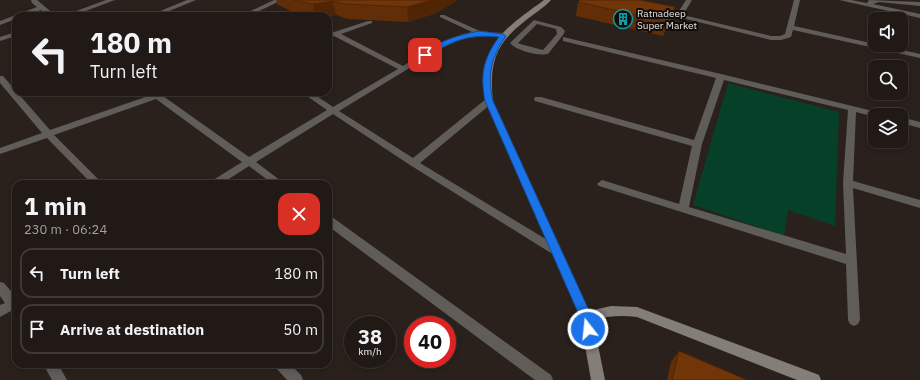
<!DOCTYPE html>
<html lang="en">
<head>
<meta charset="utf-8">
<style>
	:root { --surface:#201915; --page:#2d2622; --text:#f1f3f6; --muted:#a2a0a0; --line:#3d3834 }
	body { margin:0; font-family:"IBM Plex Sans",sans-serif; background:var(--page); color:var(--text); height:100vh; display:flex; flex-direction:column; font-size:15px; white-space:nowrap }
	* { box-sizing:border-box; margin:0 }
	p { font-size:13px; color:var(--muted) }
	.icon { flex:none; width:22px; height:22px; fill:none; stroke:currentColor; stroke-width:2; stroke-linecap:round; stroke-linejoin:round }
	.map { position:relative; flex:1; overflow:hidden }
	.side { position:absolute; left:12px; top:180px; width:320px; height:188px; display:flex; flex-direction:column; background:var(--surface); border-radius:12px; box-shadow:0 2px 6px #0003,0 0 0 1px var(--line) }
	.side>* { flex:none }
	.banner { position:absolute; left:12px; top:12px; width:320px; height:84px; border-radius:12px; box-shadow:0 2px 6px #0003,0 0 0 1px var(--line); background:#201915; color:var(--text); overflow:hidden }
	.controls { position:absolute; left:868px; top:12px; display:grid; gap:8px }
	.controls a { display:grid; place-items:center; width:40px; height:40px; border-radius:8px; background:var(--surface); box-shadow:0 2px 6px #0003,0 0 0 1px var(--line); font-size:20px }
	.speed { position:absolute; left:344px; top:316px; display:flex; gap:8px; font-size:20px; font-weight:700; text-align:center }
	.speed>* { display:grid; place-content:center; width:52px; height:52px; border-radius:50%; background:var(--surface); box-shadow:0 2px 6px #0003,0 0 0 1px var(--line); line-height:1 }
	.speed small { font-size:10px; font-weight:400 }
	.speed .limit { border:6px solid #d22; background:#fff; color:#111 }
	.pin { position:absolute; display:grid; place-items:center; width:34px; height:34px; color:#fff; margin:-17px; border-radius:8px; box-shadow:0 2px 6px #0006 }
	.me { position:absolute; width:44px; margin:-22px; rotate:344deg; stroke-linejoin:round; filter:drop-shadow(0 0 3px #0008) }
	.turn { display:flex; align-items:center; gap:14px; height:84px; padding:0 12px; font-size:18px }
	.turn .icon { width:52px; height:52px; stroke-width:2.5 }
	.turn b { display:block; font-size:28px; line-height:34px }
	.round { display:grid; place-items:center; flex:none; width:42px; height:42px; border-radius:12px; background:var(--page) }
	.summary { display:flex; align-items:center; justify-content:space-between; height:68px; padding:0 12px }
	h1 { font-size:24px; font-weight:700; line-height:30px }
	ul { padding:0; list-style:none }
	li { display:flex; align-items:center; gap:12px; height:50px; margin:0 8px 6px; padding:0 4px; border:2px solid var(--line); border-radius:12px }
	li div { flex:1 }
	li b { display:block; font-size:15px }
	li em { font-style:normal }
	.map>svg:first-child { display:block }
</style>
</head>
<body>
<div class="map">
<svg width="920" height="380" viewBox="0 0 920 380">
	<rect width="100%" height="100%" fill="#2a211c"/>
	<polygon fill="#064029" points="728,83 839,112 835,226 788,210 784,236 693,205"/>
	<g fill="none" stroke-linecap="round" stroke-linejoin="round">
		<g fill="#605d59" fill-rule="evenodd">
			<polygon points="31,0 37,0 56,16 49,16 41,10 25,16 16,16 16,19 0,25 0,21 37,7 32,3"/>
			<polygon points="106,0 115,0 72,16 63,16"/>
			<polygon points="187,0 196,0 157,16 148,16"/>
			<polygon points="274,0 282,0 249,16 240,16"/>
			<polygon points="686,0 692,0 683,15 771,36 780,36 785,34 794,0 800,0 794,26 920,54 920,58 793,30 791,37 781,40 771,40 658,12 661,10 677,14"/>
			<polygon points="839,0 851,0 867,3 869,0 920,2 920,6 879,2 873,4 920,14 920,18"/>
			<path d="M440,15H444L482,32L503,33L507,35L503,37C477,35 462,37 439,50L339,111L413,158L486,99H492L493,101L492,103L420,163L559,247L561,250L559,253L555,254L551,253L410,165L333,114L256,162L285,184H273L249,166L221,184H208L210,182L242,162L156,99L54,135L103,184H92L47,138L0,154V148L42,133L0,83V76H3L50,130L151,95L150,92H171L163,96L249,157L327,110L301,92H311L333,107L398,69L334,36L328,38V34L368,21H372V23L341,34L403,66C425,52 446,37 472,32L440,17Z"/>
			<path d="M534,20L561,27L565,31L563,35L548,54C537,56 517,51 510,43ZM537,24L556,29L557,34L543,50L520,44L518,43Z"/>
			<polygon points="16,32 16,36 0,41 0,37"/>
			<path d="M563,37L721,74L881,113L882,115H875V117L856,112L853,181L920,200V208L853,188L860,320L858,324L854,326L850,324L848,320L846,264L599,186L597,184L602,180L679,204L692,146L535,101L534,99L535,97H541L694,140L716,78L563,41ZM724,80L848,110L843,183L846,254L689,207L702,144Z"/>
			<polygon points="901,117 920,122 920,128 901,123"/>
			<polygon points="328,216 332,217 551,375 553,380 535,380 328,226"/>
			<polygon points="0,282 4,283 16,297 16,313 11,311 0,317 0,305 5,303 0,296"/>
			<polygon points="43,364 58,364 67,380 52,380"/>
			<polygon points="274,364 290,364 301,375 303,380 287,380 276,368"/>
		</g>
		<path fill="#837e78" fill-rule="evenodd" d="M544,0H551C544,8 533,14 525,21C495,44 489,64 493,101L589,311L611,306L637,307L814,373L819,375L821,380H797L637,317C621,315 608,316 593,320L605,380H591L580,317L485,101C479,44 502,31 544,0Z"/>
	</g>
	<g fill="#622e07">
		<polygon points="276,0 458,0 434,14 408,22 348,19 336,15 302,16 300,16 277,4"/>
		<polygon points="578,2 670,22 663,36 576,16"/>
		<polygon points="679,351 747,380 667,380 671,362"/>
	</g>
	<g fill="#502506">
		<polygon points="433,0 458,0 434,14 408,22 407,7"/>
		<polygon points="333,1 336,15 328,17 328,16 315,16 313,4"/>
		<polygon points="675,7 670,22 663,36 668,22"/>
	</g>
	<g fill="#723508" stroke="#502506">
		<polygon points="294,0 433,0 407,7 345,4 333,1 313,4 296,1"/>
		<polygon points="580,0 640,0 675,7 668,22 578,2"/>
		<polygon points="679,351 747,380 672,380"/>
	</g>
	<path fill="#1a73e8" stroke="#114b97" d="M479,31L503,34L506,36C491,58 487,74 493,101L592,317L594,329L592,332L588,334L584,332L580,317L485,101C480,75 483,59 499,37C469,34 453,40 428,56L422,55C436,41 460,35 479,31Z"/>
	<defs>
		<g id="building-ring" transform="scale(1)"><circle r="9.5" fill="#100c09" stroke="#0f9aa8" stroke-width="1.5"/><path d="M-4-6H4V6H1V3H-1V6H-4ZM-2.5-4.3h1.7v1.8h-1.7ZM.8-4.3h1.7v1.8H.8ZM-2.5-1h1.7V.8h-1.7ZM.8-1h1.7V.8H.8Z" fill="#0f9aa8"/></g>
	</defs>
	<g fill-rule="evenodd">
		<use href="#building-ring" x="623" y="19"/>
	</g>
	<g text-anchor="middle" dominant-baseline="central" stroke-width="4" stroke-linejoin="round" paint-order="stroke">
		<g font-size="10" fill="#e9e2df" stroke="#100c09" text-anchor="start">
			<text x="637" y="13">Ratnadeep<tspan x="637" dy="12">Super Market</tspan></text>
		</g>
	</g>
</svg>
<div class="controls">
<a><svg class="icon" aria-label="sound" viewBox="0 0 24 24"><path d="M4 9h4l5-4v14l-5-4H4zM17 9q2 3 0 6"/></svg></a>
<a><svg class="icon" aria-label="search" viewBox="0 0 24 24"><circle cx="10" cy="10" r="6"/><path d="M15 15l6 6"/></svg></a>
<a><svg class="icon" aria-label="layers" viewBox="0 0 24 24"><path d="M12 4l9 5-9 5-9-5zM3 14l9 5 9-5"/></svg></a>
</div>
<div class="speed"><div>38<small>km/h</small></div><div class="limit">40</div></div>
<div class="pin" style="left:425px;top:55px;background:#d93025"><svg class="icon" aria-label="arrive" viewBox="0 0 24 24"><path d="M6 21V4h12l-3 4 3 4H6"/></svg></div>
<svg class="me" style="left:588px;top:329px" viewBox="-20 -20 40 40"><circle r="17" fill="#1a73e8" stroke="#fff" stroke-width="3"/><path d="M0-11L8 9 0 5-8 9z" fill="#fff"/></svg>
<div class="banner">
<div class="turn"><svg class="icon" aria-label="left" viewBox="0 0 24 24"><path d="M17 20v-9H6M10 6l-5 5 5 5"/></svg><div><b>180 m</b>Turn left</div></div>
</div>
<section class="side">
<div class="summary"><div><h1>1 min</h1><p>230 m · 06:24</p></div><a class="round" style="background:#d93025;color:#fff"><svg class="icon" aria-label="close" viewBox="0 0 24 24"><path d="M6 6l12 12M18 6L6 18"/></svg></a></div>
<ul>
<li><svg class="icon" aria-label="left" viewBox="0 0 24 24"><path d="M17 20v-9H6M10 6l-5 5 5 5"/></svg><div><b>Turn left</b></div><em>180 m</em></li>
<li><svg class="icon" aria-label="arrive" viewBox="0 0 24 24"><path d="M6 21V4h12l-3 4 3 4H6"/></svg><div><b>Arrive at destination</b></div><em>50 m</em></li>
</ul>
</section>
</div>
</body>
</html>
